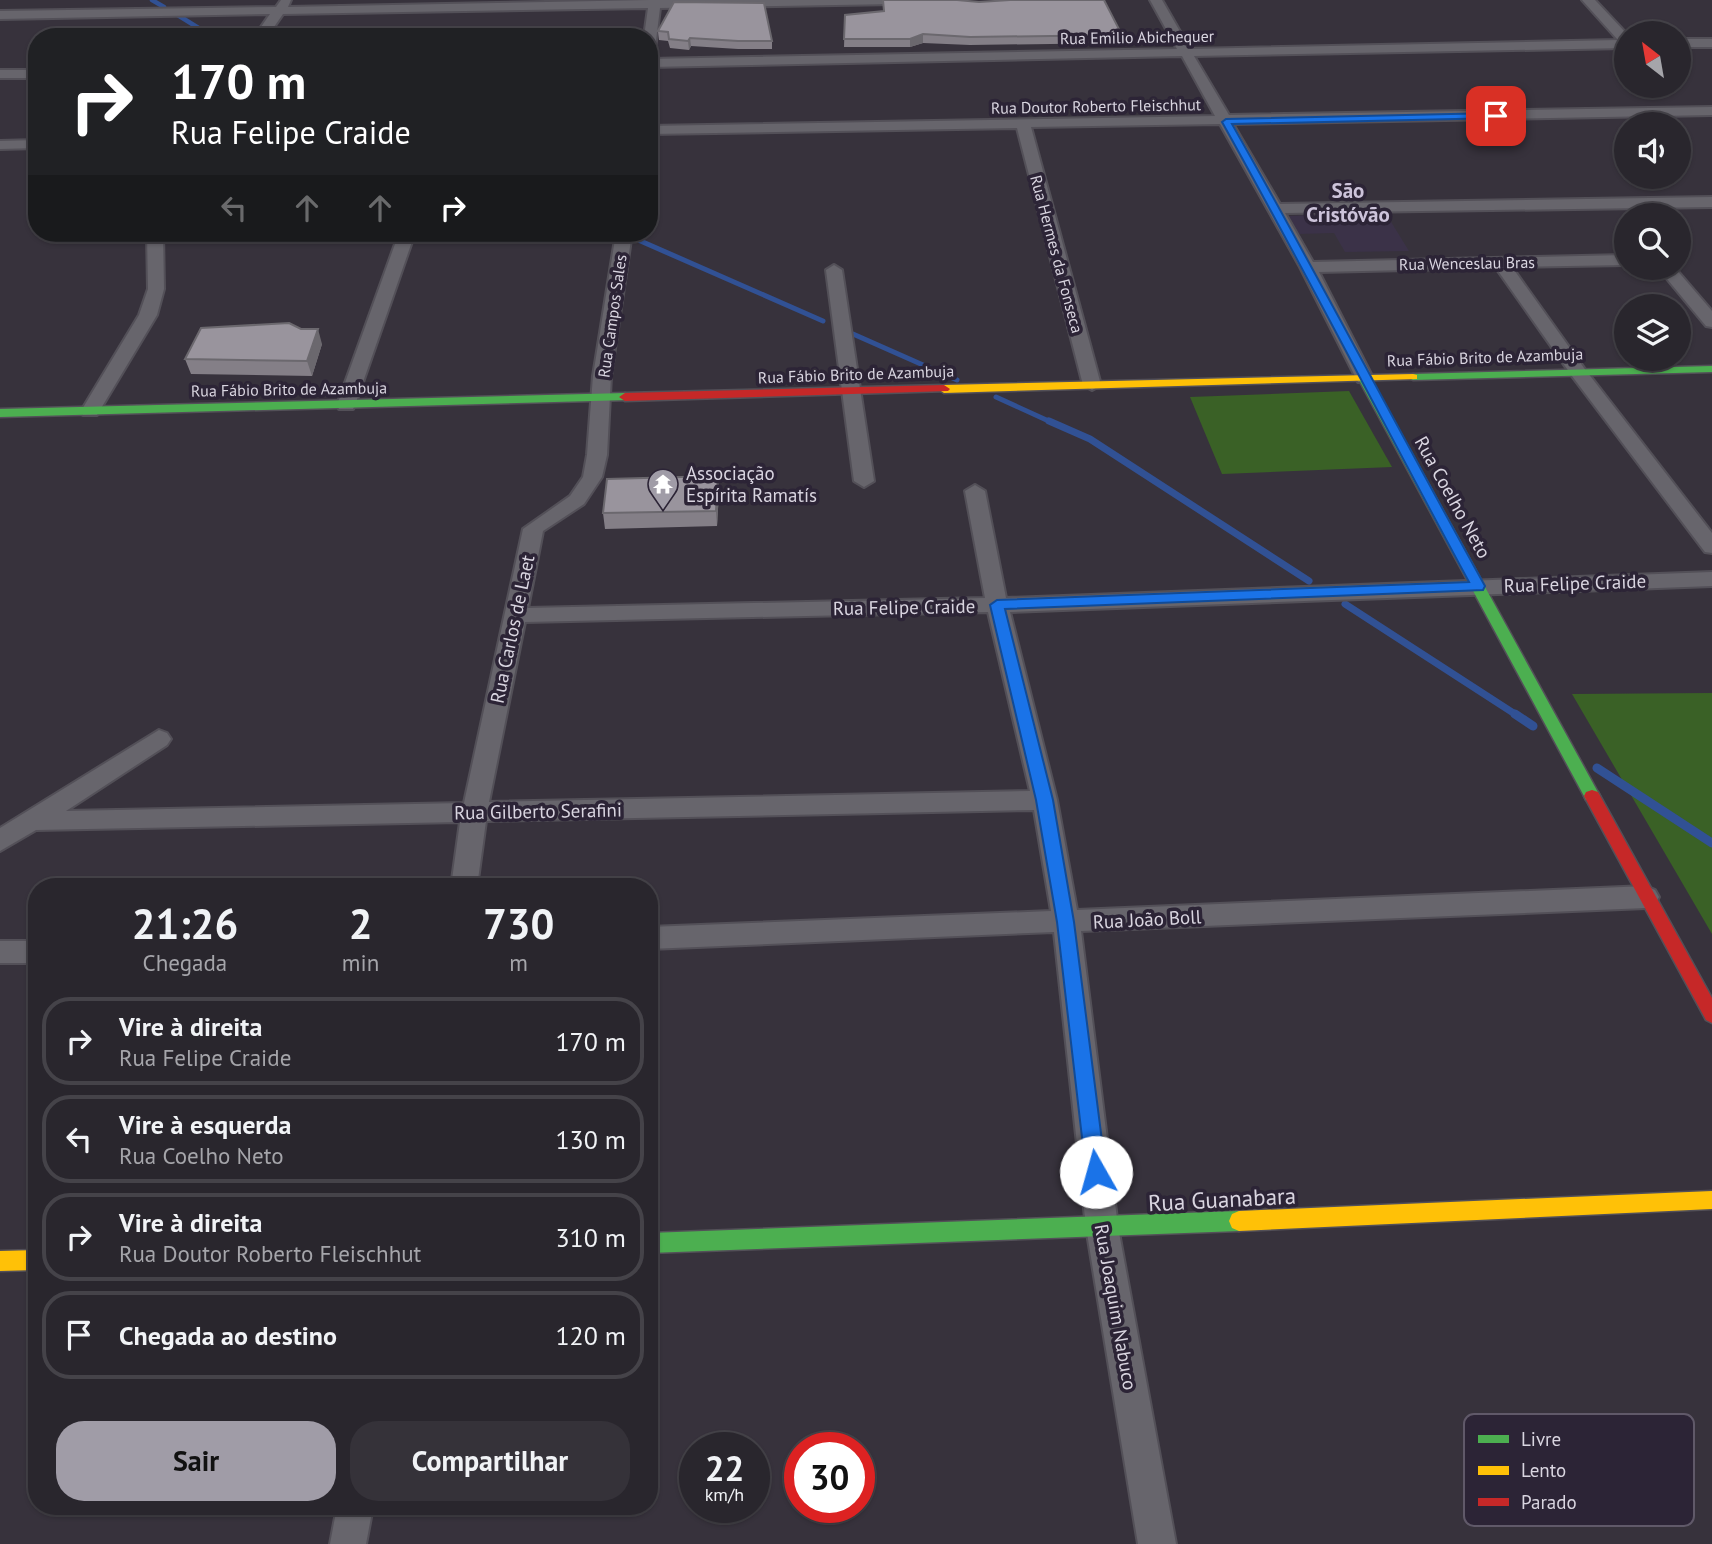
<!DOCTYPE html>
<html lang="pt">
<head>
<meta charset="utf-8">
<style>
	:root { --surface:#29262d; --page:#353239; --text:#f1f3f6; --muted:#a5a5aa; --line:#454349; --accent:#a09ca7 }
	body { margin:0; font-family:"PT Sans",sans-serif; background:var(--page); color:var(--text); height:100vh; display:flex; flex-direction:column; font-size:26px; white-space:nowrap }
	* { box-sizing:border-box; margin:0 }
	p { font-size:23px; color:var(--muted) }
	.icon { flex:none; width:38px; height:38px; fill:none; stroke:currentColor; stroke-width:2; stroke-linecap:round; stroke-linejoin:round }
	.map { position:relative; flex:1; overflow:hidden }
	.sheet { position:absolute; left:28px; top:878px; width:630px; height:637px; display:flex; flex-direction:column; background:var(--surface); border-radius:28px; box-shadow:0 2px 5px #0004,0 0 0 2px var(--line) }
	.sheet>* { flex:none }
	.banner { position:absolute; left:28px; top:28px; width:630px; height:214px; border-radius:28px; box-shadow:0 2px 5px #0004,0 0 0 2px var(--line); background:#202124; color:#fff; overflow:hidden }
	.needle { width:46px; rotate:329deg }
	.controls { position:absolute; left:1614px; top:21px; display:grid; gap:14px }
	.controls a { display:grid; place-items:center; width:77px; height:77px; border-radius:50%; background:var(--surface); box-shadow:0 2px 5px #0004,0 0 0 2px var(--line); font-size:35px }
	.speed { position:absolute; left:679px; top:1432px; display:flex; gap:14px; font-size:35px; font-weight:700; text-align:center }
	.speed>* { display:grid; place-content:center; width:91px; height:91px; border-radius:50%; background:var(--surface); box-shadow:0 2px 5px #0004,0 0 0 2px var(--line); line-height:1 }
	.speed small { font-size:18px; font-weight:400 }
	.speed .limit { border:10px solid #d22; background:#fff; color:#111 }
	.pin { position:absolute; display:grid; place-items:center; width:60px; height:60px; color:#fff; margin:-30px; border-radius:14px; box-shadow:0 4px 10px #0006 }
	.me { position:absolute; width:77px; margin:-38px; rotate:353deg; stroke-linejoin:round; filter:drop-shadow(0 0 5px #0008) }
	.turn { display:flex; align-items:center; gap:24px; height:147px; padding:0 28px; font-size:32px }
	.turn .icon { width:91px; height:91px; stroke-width:2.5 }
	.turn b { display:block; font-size:49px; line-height:60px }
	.lanes { display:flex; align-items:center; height:66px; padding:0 28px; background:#0003; justify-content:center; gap:35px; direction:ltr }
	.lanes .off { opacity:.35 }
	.eta { display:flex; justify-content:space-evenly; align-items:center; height:119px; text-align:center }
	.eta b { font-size:42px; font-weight:800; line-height:49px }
	.primary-button { display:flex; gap:14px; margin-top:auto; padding:14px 28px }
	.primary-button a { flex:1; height:80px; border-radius:28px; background:var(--accent); color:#111; font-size:28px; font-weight:800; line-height:80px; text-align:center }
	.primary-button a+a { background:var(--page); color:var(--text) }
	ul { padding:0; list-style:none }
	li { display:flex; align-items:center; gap:21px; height:88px; margin:0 14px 10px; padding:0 14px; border:4px solid var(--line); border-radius:28px }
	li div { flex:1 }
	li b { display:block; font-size:26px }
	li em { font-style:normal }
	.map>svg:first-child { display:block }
</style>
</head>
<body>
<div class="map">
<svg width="1712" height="1544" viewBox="0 0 1712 1544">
	<rect width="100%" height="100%" fill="#37323c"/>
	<polygon fill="#3b3248" points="1385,212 1409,251 1345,252 1334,233 1299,234 1289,216"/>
	<g fill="#3a6126">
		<polygon points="1349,391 1392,467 1222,474 1190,397"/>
		<polygon points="1712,693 1712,934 1572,694"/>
	</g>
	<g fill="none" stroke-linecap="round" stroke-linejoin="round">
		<g stroke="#315194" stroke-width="4.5">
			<polyline points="152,0 164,7"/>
			<polyline points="176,14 213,37"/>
		</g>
		<g stroke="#315194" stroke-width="5">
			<polyline points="636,239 823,321"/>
			<polyline points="853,334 957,380"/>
			<polyline points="996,397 1053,423"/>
		</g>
		<g stroke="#315194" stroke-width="7">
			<polyline points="1049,421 1090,439 1309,581"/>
			<polyline points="1345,604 1518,716"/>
		</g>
		<g stroke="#315194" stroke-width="9">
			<polyline points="1515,714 1533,726"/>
			<polyline points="1597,768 1712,843"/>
		</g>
		<g stroke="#535058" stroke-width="4">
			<g id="street">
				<polygon points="281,0 291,0 288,7 649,0 902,0 896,4 660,8 655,49 649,53 649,37 644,37 648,8 283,14 267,37 254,37 270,14 0,19 0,11 276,7"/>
				<polygon points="1150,0 1162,0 1190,49 1618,40 1582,0 1595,0 1626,33 1626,48 1194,56 1229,115 1712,107 1712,115 1233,124 1280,204 1712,197 1712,207 1285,213 1313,262 1626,255 1626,265 1512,267 1584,368 1712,533 1712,553 1705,552 1572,376 1496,268 1319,272 1373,378 1370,382 1358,382 1300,267 1220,124 1031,127 1101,385 1092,390 1083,385 1017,128 649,134 649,126 1215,116 1182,56 649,67 649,59 1177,49"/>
				<rect x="1678" y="39" width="34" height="8"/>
				<rect x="0" y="70" width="37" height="8"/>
				<polygon points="37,140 37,148 0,149 0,141"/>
				<polygon points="147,233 163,233 164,289 157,315 97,415 83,415 81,411 139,315 148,289"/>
				<polygon points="399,233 415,233 355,405 353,409 339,409 337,405"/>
				<path d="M616,233H632L611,376L607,455L602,477L584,504L543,531L528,608L985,598L965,491L975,485L985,491L1006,598L1712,572V586L1010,612L1057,800L1077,910L1646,886L1655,890L1659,897L1655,904L1646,908L1081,931L1118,1227L1176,1544H1138L1086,1227L1054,932L649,949V927L1051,911L1034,810L486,821L477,887H451L460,822L36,830L0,851V828L159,730L167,733L171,739L167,745L66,811L464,803L523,529L570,496L583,477L587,455L593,376ZM988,612L1030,791L489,802L525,622Z"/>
				<polygon points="834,265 842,270 874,481 864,487 854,481 826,270"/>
				<polygon points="1658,268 1675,268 1712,311 1712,327 1706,326"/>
				<rect x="0" y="941" width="37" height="22"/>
				<polygon points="337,1507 373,1507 366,1544 330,1544"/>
			</g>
		</g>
		<g stroke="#535058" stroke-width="3">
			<g id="fast">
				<polygon points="1712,366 1712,372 1413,380 1407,377 1413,374"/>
				<polygon points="1364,375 1370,378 1600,796 1598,800 1586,800 1584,796 1358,378"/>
				<polygon points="625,393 631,397 629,400 0,417 0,409"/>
				<polygon points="1239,1211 1246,1214 1249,1221 1246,1228 1239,1231 649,1253 649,1233"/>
			</g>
		</g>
		<g stroke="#535058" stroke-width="3">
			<g id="slow">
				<polygon points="1413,374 1417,375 1417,379 944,393 938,389 944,385"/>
				<polygon points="1712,1191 1712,1209 1239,1231 1232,1228 1229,1221 1232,1214 1239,1211"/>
				<polygon points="37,1250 37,1270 0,1271 0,1251"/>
			</g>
		</g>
		<g stroke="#535058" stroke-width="3">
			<g id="jam">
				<polygon points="944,385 950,389 948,391 625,401 619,397 625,393"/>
				<polygon points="1592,790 1598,792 1712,998 1712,1023 1706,1020 1584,796 1586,792"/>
			</g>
		</g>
		<use href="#street" fill="#67656c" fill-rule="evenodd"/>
		<use href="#fast" fill="#4caf50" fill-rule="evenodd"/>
		<use href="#slow" fill="#ffc107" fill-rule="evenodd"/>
		<use href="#jam" fill="#c62828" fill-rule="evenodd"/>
	</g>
	<g fill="#847f87">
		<polygon points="883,0 1122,35 1121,43 970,45 923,43 910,47 844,47 845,15 884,11"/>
		<polygon points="658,31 772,41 772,49 738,49 691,46 689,50 670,48 668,41 659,40"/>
		<polygon points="322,344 312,376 191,374 185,359"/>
		<polygon points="719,492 717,526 605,529 603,513"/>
	</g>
	<g fill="#6b686e">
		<polygon points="923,34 923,43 910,47 910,39"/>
		<polygon points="690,38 691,46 689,50 688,41"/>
		<polygon points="318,329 322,344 312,376 307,361"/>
		<polygon points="718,476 719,492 717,526 716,511"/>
	</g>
	<g fill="#99949d" stroke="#6b686e" stroke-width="2">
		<polygon points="883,0 957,0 979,2 1010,0 1104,0 1122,35 970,37 923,34 910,39 844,39 845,15 884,11"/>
		<polygon points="674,2 764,3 772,41 738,41 690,38 688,41 669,39 668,32 658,31"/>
		<polygon points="289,323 301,329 318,329 307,361 185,359 201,328"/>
		<polygon points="718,476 716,511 603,513 607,479"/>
	</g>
	<path fill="#1a73e8" stroke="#114b97" stroke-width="2" d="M1496,113L1499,118L1232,124C1319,277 1400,433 1485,586L1483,590L1005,609L1053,800L1074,922L1106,1172L1103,1179L1096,1181L1089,1179L1086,1172L1057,922L1036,800L990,605L997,600L1469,582C1386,429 1307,274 1222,122L1226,119Z"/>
	<defs>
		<g id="temple-pin" transform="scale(1.575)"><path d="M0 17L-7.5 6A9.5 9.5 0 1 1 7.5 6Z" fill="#a09ca7" stroke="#2c2436"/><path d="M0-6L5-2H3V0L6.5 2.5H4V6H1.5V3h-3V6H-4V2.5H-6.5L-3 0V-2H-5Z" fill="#fff"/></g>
	</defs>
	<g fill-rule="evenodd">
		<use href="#temple-pin" x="663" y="484"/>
	</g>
	<g text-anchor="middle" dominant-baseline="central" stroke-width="7" stroke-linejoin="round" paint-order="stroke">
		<g font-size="16" fill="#d9d5e0" stroke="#2c2436">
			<text transform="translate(1137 37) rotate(-1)">Rua Emilio Abichequer</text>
			<text transform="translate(1096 106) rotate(-1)">Rua Doutor Roberto Fleischhut</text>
			<text transform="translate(1057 254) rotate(75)">Rua Hermes da Fonseca</text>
			<text transform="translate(1467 263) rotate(-1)">Rua Wenceslau Bras</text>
			<text transform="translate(612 316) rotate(-82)">Rua Campos Sales</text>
			<text transform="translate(1485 357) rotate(-2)">Rua Fábio Brito de Azambuja</text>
			<text transform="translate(856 374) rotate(-2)">Rua Fábio Brito de Azambuja</text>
			<text transform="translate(289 389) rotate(-1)">Rua Fábio Brito de Azambuja</text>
		</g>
		<g font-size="19" fill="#d9d5e0" stroke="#2c2436" text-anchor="start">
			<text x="686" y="473">Associação<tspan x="686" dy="22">Espírita Ramatís</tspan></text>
		</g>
		<g font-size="19" fill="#d9d5e0" stroke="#2c2436">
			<text transform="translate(1453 497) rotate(61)">Rua Coelho Neto</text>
			<text transform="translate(1575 583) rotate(-2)">Rua Felipe Craide</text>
			<text transform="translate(904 607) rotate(-1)">Rua Felipe Craide</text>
			<text transform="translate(512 629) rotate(-78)">Rua Carlos de Laet</text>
			<text transform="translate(538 811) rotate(-1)">Rua Gilberto Serafini</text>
			<text transform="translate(1147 919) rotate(-3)">Rua João Boll</text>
			<text transform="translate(1116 1307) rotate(80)">Rua Joaquim Nabuco</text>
		</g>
		<g font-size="21" font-weight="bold" fill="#ccc3da" stroke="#2c2436">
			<text x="1348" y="190">São<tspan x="1348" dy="24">Cristóvão</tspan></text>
		</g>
		<g font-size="23" fill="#d9d5e0" stroke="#2c2436">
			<text transform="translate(1222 1199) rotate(-3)">Rua Guanabara</text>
		</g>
	</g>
	<rect x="1464" y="1414" width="230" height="112" rx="10" fill="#2c2436" stroke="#605969" stroke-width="2"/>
	<rect x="1478" y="1435" width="31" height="8" fill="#4caf50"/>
	<rect x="1478" y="1466" width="31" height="9" fill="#ffc107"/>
	<rect x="1478" y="1498" width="31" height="8" fill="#c62828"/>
	<g font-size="19" fill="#d9d5e0">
		<text x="1521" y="1446">Livre</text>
		<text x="1521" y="1477">Lento</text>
		<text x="1521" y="1509">Parado</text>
	</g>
</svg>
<div class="controls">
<a><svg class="needle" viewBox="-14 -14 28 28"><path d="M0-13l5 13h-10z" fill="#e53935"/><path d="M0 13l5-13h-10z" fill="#a5a5aa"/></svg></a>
<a><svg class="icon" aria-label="sound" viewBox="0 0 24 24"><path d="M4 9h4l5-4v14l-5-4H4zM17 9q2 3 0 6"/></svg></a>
<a><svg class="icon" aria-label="search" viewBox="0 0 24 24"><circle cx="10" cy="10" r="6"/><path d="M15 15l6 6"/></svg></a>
<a><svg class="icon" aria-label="layers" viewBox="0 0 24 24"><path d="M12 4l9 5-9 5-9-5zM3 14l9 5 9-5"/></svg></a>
</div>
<div class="speed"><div>22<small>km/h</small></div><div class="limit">30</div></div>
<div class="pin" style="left:1496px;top:116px;background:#d93025"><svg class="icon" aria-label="arrive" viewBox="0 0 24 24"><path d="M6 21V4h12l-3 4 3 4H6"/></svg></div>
<svg class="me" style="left:1096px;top:1172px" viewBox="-20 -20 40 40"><circle r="19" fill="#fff"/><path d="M0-13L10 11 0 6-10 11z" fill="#1a73e8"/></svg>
<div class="banner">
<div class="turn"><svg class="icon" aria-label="right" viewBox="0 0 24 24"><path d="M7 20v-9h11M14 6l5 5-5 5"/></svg><div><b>170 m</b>Rua Felipe Craide</div></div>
<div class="lanes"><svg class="icon off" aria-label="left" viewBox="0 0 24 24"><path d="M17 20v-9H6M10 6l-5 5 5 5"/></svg><svg class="icon off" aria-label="ahead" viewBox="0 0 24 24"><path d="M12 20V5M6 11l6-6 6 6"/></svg><svg class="icon off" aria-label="ahead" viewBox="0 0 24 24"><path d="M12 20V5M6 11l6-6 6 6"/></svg><svg class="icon" aria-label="right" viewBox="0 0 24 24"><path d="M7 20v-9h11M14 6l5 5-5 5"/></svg></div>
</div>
<section class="sheet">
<div class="eta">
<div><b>21:26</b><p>Chegada</p></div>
<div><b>2</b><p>min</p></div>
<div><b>730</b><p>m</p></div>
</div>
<ul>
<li><svg class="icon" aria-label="right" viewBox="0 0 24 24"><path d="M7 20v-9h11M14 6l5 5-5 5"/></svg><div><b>Vire à direita</b><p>Rua Felipe Craide</p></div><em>170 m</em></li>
<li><svg class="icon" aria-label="left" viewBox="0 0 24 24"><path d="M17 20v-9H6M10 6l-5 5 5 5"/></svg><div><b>Vire à esquerda</b><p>Rua Coelho Neto</p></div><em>130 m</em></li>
<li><svg class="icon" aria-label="right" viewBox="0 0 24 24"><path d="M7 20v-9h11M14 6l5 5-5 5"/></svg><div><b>Vire à direita</b><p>Rua Doutor Roberto Fleischhut</p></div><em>310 m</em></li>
<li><svg class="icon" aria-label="arrive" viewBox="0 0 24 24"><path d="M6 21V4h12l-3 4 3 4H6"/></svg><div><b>Chegada ao destino</b></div><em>120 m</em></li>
</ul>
<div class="primary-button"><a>Sair</a><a>Compartilhar</a></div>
</section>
</div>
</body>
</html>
